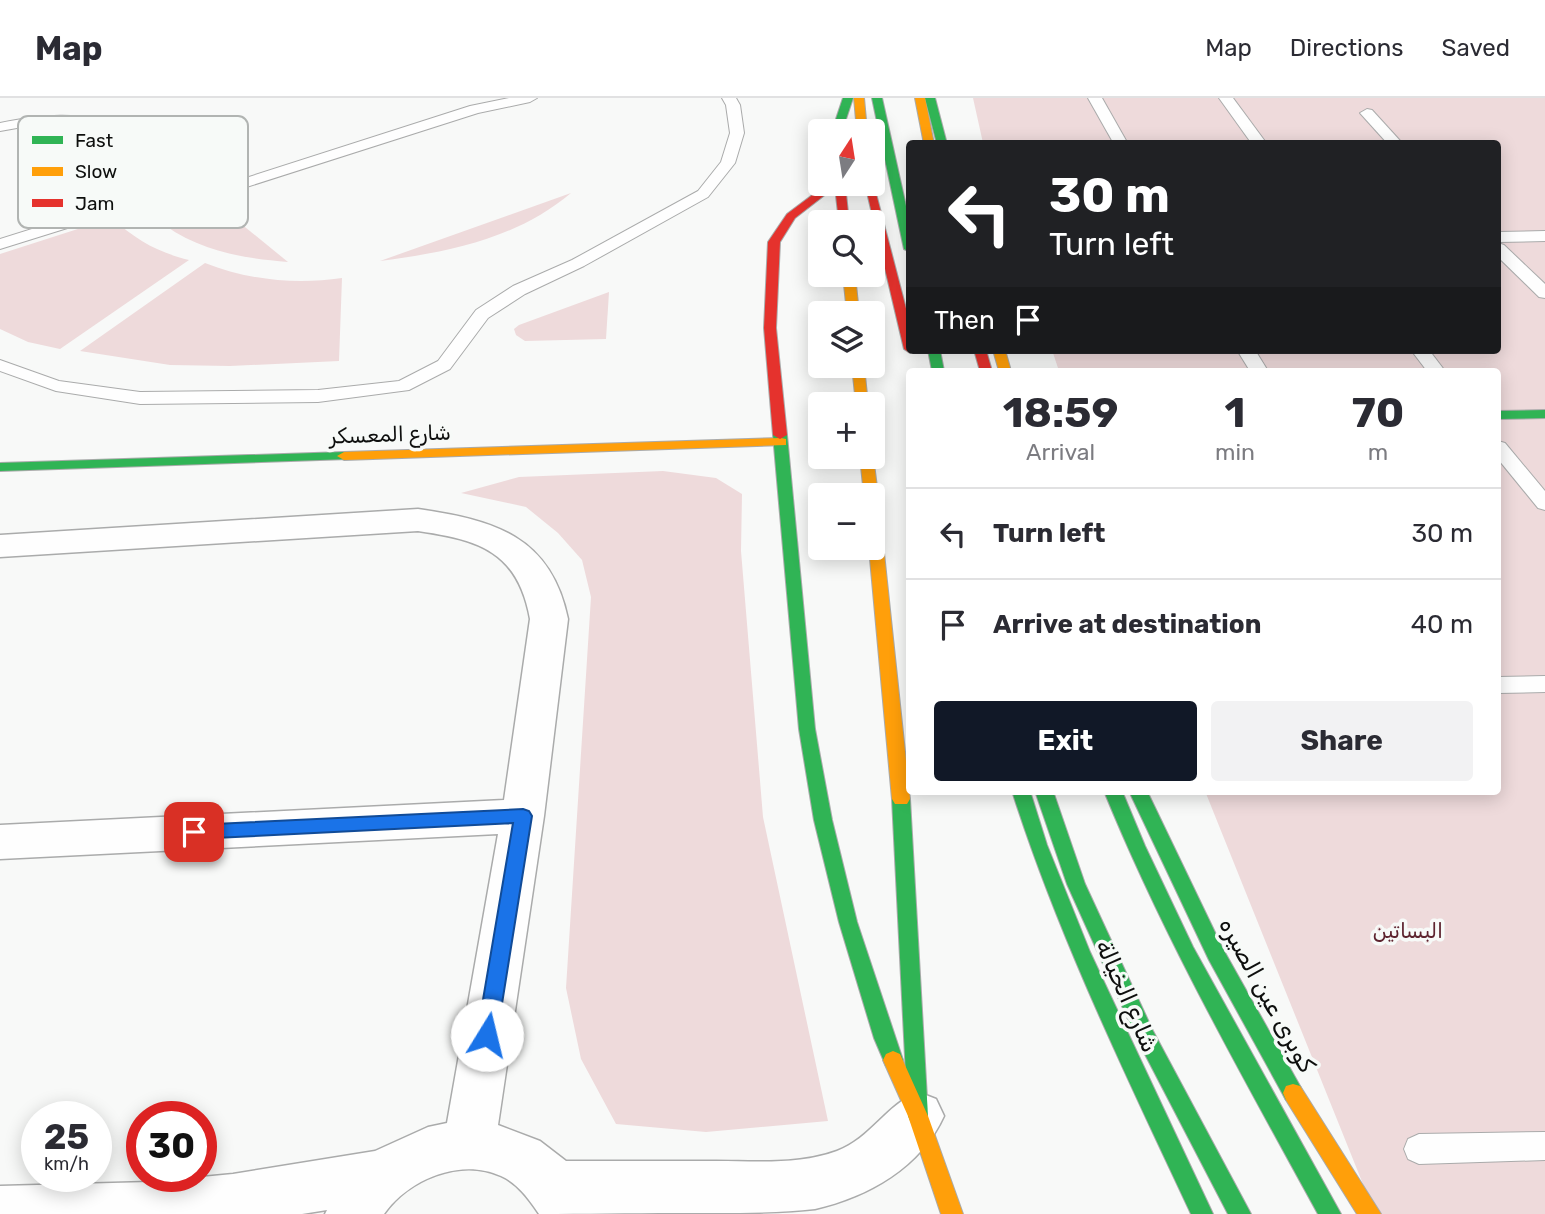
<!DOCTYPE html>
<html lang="en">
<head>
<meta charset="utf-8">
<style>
	:root { --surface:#fff; --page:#f2f2f3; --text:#2b2b33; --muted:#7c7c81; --line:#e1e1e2; --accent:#111827 }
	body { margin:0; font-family:Rubik,Vazirmatn,sans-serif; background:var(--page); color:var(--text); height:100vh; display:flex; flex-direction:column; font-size:26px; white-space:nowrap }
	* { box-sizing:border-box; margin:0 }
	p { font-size:23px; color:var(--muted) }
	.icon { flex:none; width:38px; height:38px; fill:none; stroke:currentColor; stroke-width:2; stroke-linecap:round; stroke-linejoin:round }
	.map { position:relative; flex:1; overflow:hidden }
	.details { position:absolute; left:906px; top:270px; width:595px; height:427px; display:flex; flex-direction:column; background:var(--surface); border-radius:7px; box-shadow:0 4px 18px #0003 }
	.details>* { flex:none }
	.hud { position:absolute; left:906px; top:42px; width:595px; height:214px; border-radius:7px; box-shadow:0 4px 18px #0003; background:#202124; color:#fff; overflow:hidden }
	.needle { width:46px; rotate:12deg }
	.controls { position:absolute; left:808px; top:21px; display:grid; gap:14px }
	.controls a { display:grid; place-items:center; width:77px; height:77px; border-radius:7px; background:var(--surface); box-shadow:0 4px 18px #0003; font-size:35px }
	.speed { position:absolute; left:21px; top:1003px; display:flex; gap:14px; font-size:35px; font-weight:700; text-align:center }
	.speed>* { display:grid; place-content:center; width:91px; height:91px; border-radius:50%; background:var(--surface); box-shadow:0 4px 18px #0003; line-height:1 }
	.speed small { font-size:18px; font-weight:400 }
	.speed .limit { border:10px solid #d22; background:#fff; color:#111 }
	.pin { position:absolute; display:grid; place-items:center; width:60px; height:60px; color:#fff; margin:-30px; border-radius:14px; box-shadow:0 4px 10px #0006 }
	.me { position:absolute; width:77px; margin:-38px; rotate:9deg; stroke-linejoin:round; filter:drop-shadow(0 0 5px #0008) }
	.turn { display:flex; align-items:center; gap:24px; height:147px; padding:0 28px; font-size:32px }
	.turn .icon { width:91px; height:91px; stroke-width:2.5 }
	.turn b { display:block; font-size:49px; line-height:60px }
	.then { display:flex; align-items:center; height:66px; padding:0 28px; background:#0003; gap:14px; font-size:26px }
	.eta { display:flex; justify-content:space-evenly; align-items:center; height:119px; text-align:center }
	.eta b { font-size:42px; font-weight:700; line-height:49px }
	.primary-button { display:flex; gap:14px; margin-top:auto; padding:14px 28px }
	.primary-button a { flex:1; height:80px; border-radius:7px; background:var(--accent); color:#fff; font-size:28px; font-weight:700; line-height:80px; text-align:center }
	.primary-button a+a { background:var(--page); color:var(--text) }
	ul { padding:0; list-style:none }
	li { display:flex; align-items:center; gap:21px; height:91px; padding:0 28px; border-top:2px solid var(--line) }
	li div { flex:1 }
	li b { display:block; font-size:26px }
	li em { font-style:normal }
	header { display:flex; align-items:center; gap:42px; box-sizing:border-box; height:98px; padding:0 35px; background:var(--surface); border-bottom:2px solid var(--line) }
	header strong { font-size:33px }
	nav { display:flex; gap:38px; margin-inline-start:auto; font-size:24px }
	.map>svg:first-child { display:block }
</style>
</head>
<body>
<header>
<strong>Map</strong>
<nav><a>Map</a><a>Directions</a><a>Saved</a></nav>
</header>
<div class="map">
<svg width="1545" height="1116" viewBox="0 0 1545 1116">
	<rect width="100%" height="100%" fill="#f8f9f8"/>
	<g fill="#eedadb">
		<polygon points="973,0 1545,0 1545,1116 1375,1116 1205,693 1498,693 1498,273 1059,273 1052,252 1498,252 1498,46 983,45"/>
		<path d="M571,95C516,141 449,154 380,163Z"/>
		<path d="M213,103L288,164C238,160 195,152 155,120Z"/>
		<path d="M112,120C136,142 157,154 189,162L60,251L28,244L0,231V156Z"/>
		<path d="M205,165C248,182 296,187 342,180L339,263L230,268L170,267L80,253Z"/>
		<polygon points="609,194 606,241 525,243 516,237 514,231 519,227"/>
		<polygon points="663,373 716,380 742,396 741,453 763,719 828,1023 706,1034 616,1026 581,961 566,890 591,499 582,462 558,435 526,409 461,395 519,379"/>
	</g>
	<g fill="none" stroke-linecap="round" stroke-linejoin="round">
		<g stroke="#aaabab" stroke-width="2">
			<g id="lane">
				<path d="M509,0H537L530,4L478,15L234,93L208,96L186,93L0,151V141L172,87C154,75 139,59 121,46C85,19 42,25 0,33V25C40,17 85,11 122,33C144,47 161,66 182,80C197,88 211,87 227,86L470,8Z"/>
				<polygon points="722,0 736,0 740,7 744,35 735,65 708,99 584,168 525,196 488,220 450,271 409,292 318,304 140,306 56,293 0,273 0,262 59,283 140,294 318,292 399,283 438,263 476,212 513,188 572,162 698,93 721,64 730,35 726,7"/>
				<polygon points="1088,0 1102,0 1128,46 1114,46"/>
				<polygon points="1219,0 1233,0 1267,46 1252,46"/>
				<polygon points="1367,11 1372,12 1403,46 1388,46 1360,15"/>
				<polygon points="1545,133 1545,143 1498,144 1498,134"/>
				<polygon points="1498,145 1504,147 1545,186 1545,200 1539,199 1498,159"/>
				<polygon points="1237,252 1255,252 1268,273 1250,273"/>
				<polygon points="1411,252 1429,252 1445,273 1427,273"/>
				<polygon points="1498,343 1505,345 1545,393 1545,412 1538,410 1498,361"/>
				<polygon points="1545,578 1545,594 1498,595 1498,579"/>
				<polygon points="1545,1034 1545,1062 1419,1066 1408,1061 1404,1051 1408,1041 1419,1036"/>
			</g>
		</g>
		<g stroke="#aaabab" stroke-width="3">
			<path id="street" d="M418,411C494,422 551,438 568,521L544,718L498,1027L540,1043L566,1063C616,1063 666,1063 716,1063C756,1063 799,1067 837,1053C871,1040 886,1007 918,994L936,1001L944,1018C921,1069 868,1099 815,1111C773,1116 719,1115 676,1115C629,1115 585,1116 539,1116C529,1101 517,1085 501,1078C460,1059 408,1082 384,1116H325L327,1112L302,1116H0V1088L150,1084L233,1076L375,1053L428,1029L447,1025L498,736L0,761V727L504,702L530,521C518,454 480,442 418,433L0,459V437Z"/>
		</g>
		<g stroke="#aaabab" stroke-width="2">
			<g id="fast">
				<polygon points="843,0 853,0 842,33 832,33"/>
				<polygon points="872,0 882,0 910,126 910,154 904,151"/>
				<polygon points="925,0 935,0 947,46 937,46"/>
				<polygon points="928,252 940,252 944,273 932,273"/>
				<polygon points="1545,312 1545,320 1498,321 1498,313"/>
				<polygon points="780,333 787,337 815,631 832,722 857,824 903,962 900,968 893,971 886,968 874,940 839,824 814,722 799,631 773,337"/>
				<polygon points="344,354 349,355 351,358 349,361 0,373 0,365"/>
				<path d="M1012,693H1030L1047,747L1090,854L1213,1116H1191C1126,977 1059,840 1012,693Z"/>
				<polygon points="1035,693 1053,693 1085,786 1153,933 1251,1116 1228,1116 1136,939 1067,786"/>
				<path d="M1104,693H1122L1145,748L1193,849L1341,1116H1318C1242,977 1164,840 1104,693Z"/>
				<polygon points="1129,693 1147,693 1223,851 1300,988 1303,995 1300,1002 1293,1004 1286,1002 1209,862"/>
				<polygon points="901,694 907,696 910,701 928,1018 925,1025 918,1028 911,1025 908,1018 892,701 895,696"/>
			</g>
		</g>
		<g stroke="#aaabab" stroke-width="2">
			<g id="slow">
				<polygon points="854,0 864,0 867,33 857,33"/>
				<polygon points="915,0 925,0 934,46 924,46"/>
				<polygon points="843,177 855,177 859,215 847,215"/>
				<polygon points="993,252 1005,252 1011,273 999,273"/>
				<polygon points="852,268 864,268 868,306 856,306"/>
				<polygon points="781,340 786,341 786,347 344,362 337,358 344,354"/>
				<polygon points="873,358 878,397 873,401 873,397 864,397 860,359"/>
				<polygon points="873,413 880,417 910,701 907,706 895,706 892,701 869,450 873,450"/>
				<polygon points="893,953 900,956 928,1018 963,1116 941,1116 908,1018 883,962 886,956"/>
				<polygon points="1293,986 1300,988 1381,1116 1357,1116 1286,1002 1283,995 1286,988"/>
			</g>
		</g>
		<g stroke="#aaabab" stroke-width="2">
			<g id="jam">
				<polygon points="873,84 910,226 910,252 915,252 910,255 904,251 865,86 873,86"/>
				<polygon points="827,86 845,86 849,124 839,124 835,89 795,120 780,144 776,230 787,337 780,341 773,337 764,230 768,144 787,116"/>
				<polygon points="974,252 986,252 992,273 980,273"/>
			</g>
		</g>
		<use href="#lane" fill="#fefefe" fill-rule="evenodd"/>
		<use href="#street" fill="#fefefe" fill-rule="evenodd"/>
		<use href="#fast" fill="#30b455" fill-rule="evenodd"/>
		<use href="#slow" fill="#ff9f0a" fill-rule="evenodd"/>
		<use href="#jam" fill="#e5322d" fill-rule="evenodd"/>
	</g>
	<polygon fill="#1a73e8" stroke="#114b97" stroke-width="2" points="523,711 529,713 532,718 497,937 494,943 487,946 480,943 477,937 513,725 194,741 187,739 185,734 187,729 194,727"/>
	<g text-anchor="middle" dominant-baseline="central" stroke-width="7" stroke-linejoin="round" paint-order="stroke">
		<g font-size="21" fill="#0e0f0e" stroke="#f7faf8">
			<text transform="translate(390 336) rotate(-2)">شارع المعسكر</text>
		</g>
		<g font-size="21" fill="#5d242f" stroke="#f7faf8">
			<text x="1408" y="832">البساتين</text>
		</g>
		<g font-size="24" fill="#0e0f0e" stroke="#f7faf8">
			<text transform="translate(1267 897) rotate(61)">كوبرى عين الصيره</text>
			<text transform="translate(1127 898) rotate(66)">شارع الخيالة</text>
		</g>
	</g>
	<rect x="18" y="18" width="230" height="112" rx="10" fill="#f7faf8" stroke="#b1b4b2" stroke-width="2"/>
	<rect x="32" y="38" width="31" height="8" fill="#30b455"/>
	<rect x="32" y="69" width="31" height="9" fill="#ff9f0a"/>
	<rect x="32" y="101" width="31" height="8" fill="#e5322d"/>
	<g font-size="19" fill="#0e0f0e">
		<text x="75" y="49">Fast</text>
		<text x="75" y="80">Slow</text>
		<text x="75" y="112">Jam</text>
	</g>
</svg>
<div class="controls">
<a><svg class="needle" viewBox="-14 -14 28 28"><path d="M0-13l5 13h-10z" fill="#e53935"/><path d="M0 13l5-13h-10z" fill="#7c7c81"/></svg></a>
<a><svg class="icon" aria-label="search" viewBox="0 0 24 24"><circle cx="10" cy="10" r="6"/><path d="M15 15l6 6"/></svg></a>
<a><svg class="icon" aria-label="layers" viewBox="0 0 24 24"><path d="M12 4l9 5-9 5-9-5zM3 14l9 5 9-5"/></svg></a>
<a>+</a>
<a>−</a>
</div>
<div class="speed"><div>25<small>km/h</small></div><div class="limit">30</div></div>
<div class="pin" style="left:194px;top:734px;background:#d93025"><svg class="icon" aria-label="arrive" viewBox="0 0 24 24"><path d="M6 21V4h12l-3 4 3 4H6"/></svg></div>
<svg class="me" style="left:487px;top:937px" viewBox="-20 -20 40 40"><circle r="19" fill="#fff"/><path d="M0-13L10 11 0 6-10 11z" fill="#1a73e8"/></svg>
<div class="hud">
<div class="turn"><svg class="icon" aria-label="left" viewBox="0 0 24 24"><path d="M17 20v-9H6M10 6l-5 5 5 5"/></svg><div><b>30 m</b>Turn left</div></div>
<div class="then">Then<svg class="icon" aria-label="arrive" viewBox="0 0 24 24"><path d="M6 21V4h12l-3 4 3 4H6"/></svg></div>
</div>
<section class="details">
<div class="eta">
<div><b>18:59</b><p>Arrival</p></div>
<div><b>1</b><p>min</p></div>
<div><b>70</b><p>m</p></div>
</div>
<ul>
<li><svg class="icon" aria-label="left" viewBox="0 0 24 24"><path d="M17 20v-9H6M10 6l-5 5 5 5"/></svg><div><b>Turn left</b></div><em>30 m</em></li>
<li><svg class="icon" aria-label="arrive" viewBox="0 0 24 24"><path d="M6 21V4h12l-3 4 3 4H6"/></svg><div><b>Arrive at destination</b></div><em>40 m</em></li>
</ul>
<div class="primary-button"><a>Exit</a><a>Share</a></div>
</section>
</div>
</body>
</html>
